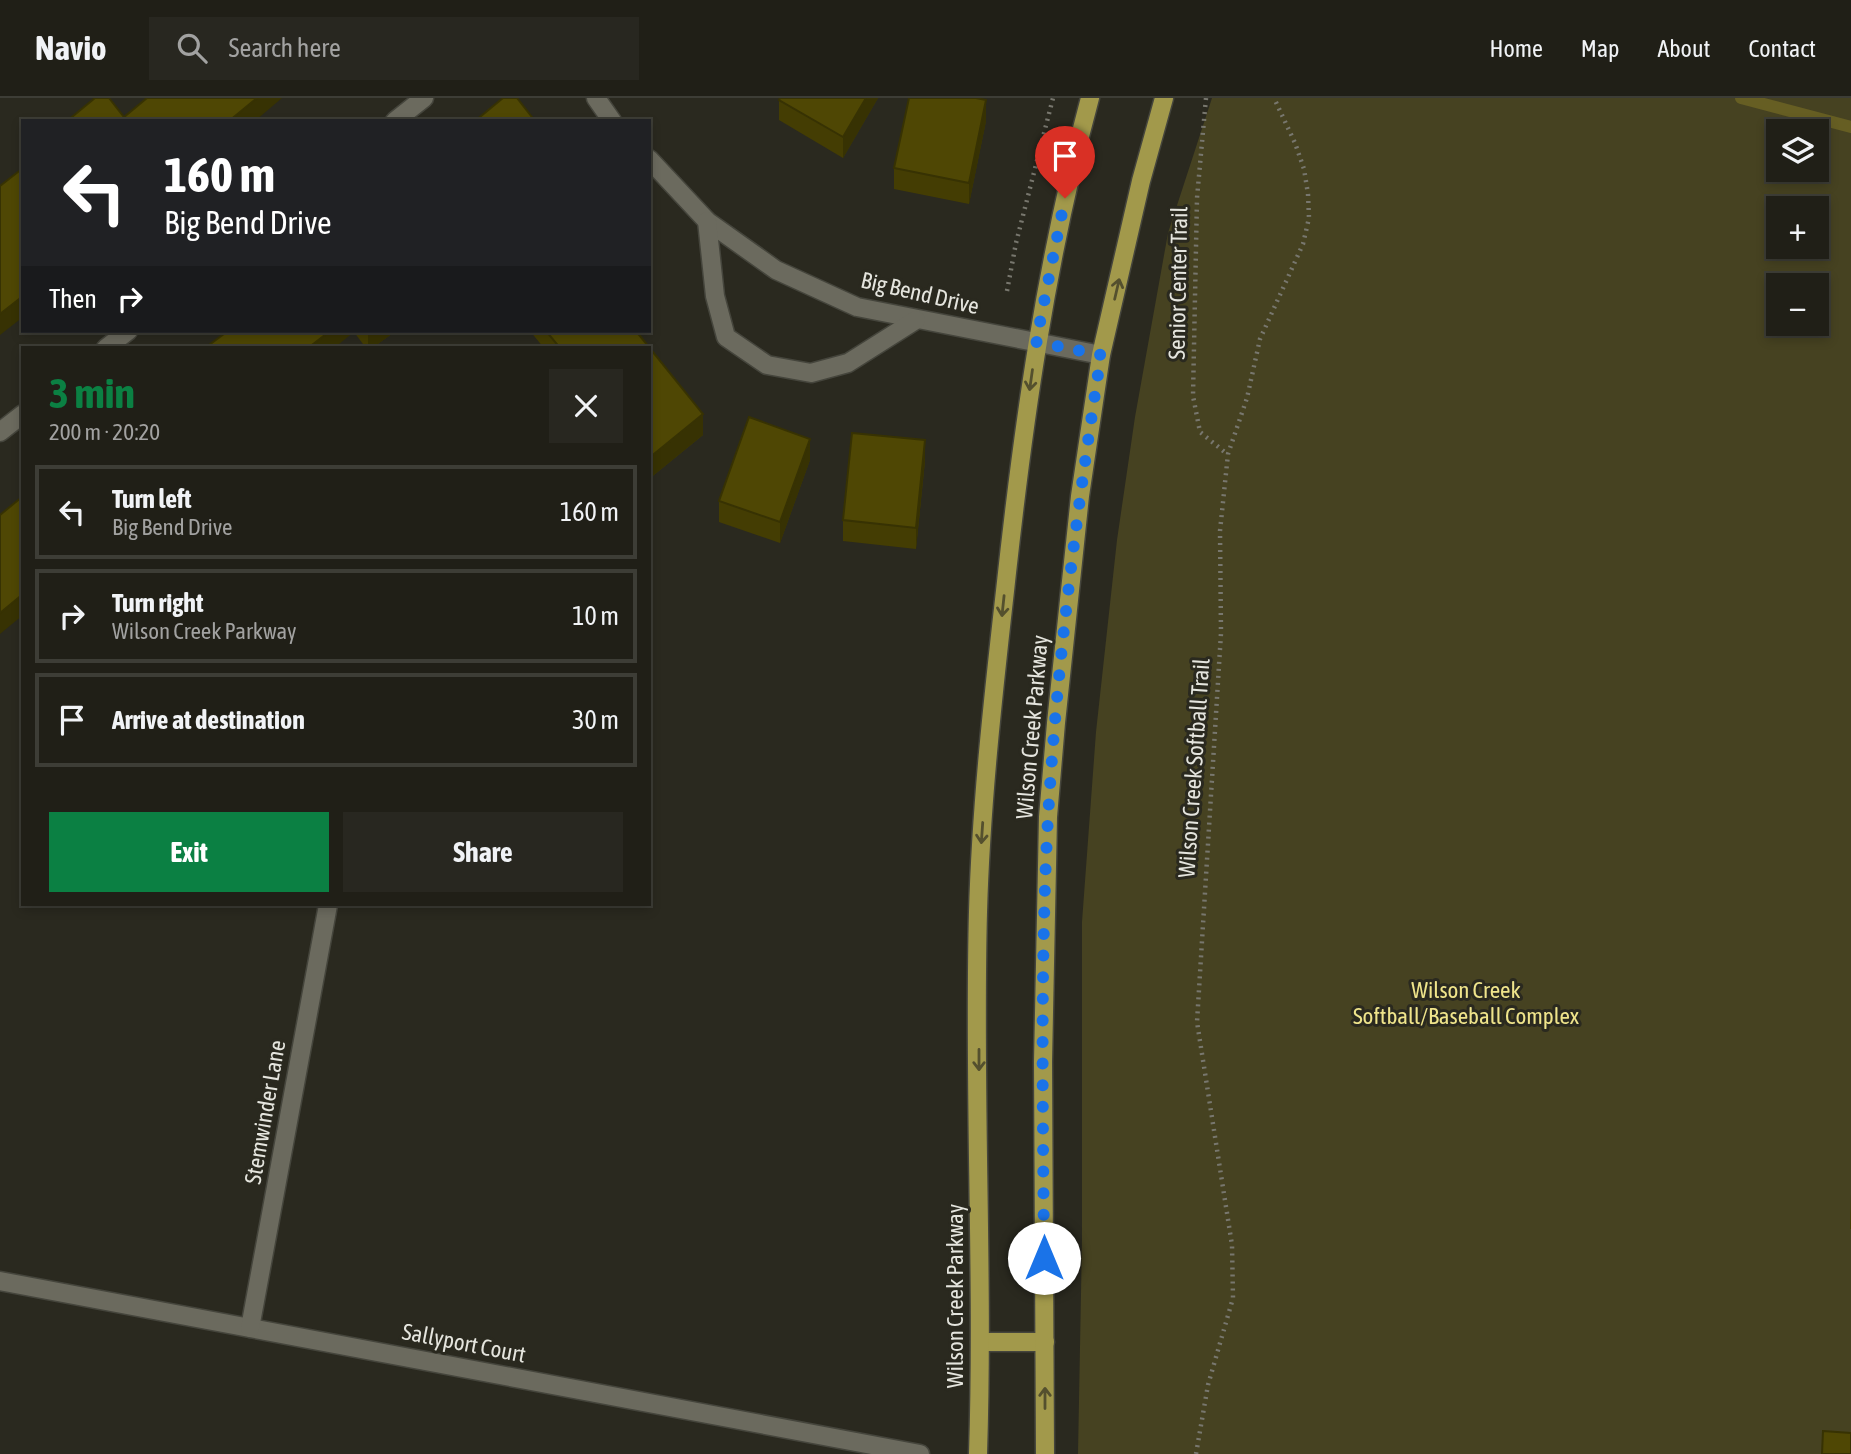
<!DOCTYPE html>
<html lang="en">
<head>
<meta charset="utf-8">
<style>
	:root { --surface:#201f17; --page:#282720; --text:#f1f3f6; --muted:#a2a2a1; --line:#3d3d36; --accent:#0b8043 }
	body { margin:0; font-family:"Asap Condensed",sans-serif; background:var(--page); color:var(--text); height:100vh; display:flex; flex-direction:column; font-size:26px; white-space:nowrap }
	* { box-sizing:border-box; margin:0 }
	p { font-size:23px; color:var(--muted) }
	.icon { flex:none; width:38px; height:38px; fill:none; stroke:currentColor; stroke-width:2; stroke-linecap:round; stroke-linejoin:round }
	.map { position:relative; flex:1; overflow:hidden }
	.sheet { position:absolute; left:21px; top:248px; width:630px; height:560px; display:flex; flex-direction:column; background:var(--surface); border-radius:0px; box-shadow:0 4px 10px #0003,0 0 0 2px var(--line) }
	.sheet>* { flex:none }
	.top-card { position:absolute; left:21px; top:21px; width:630px; height:214px; border-radius:0px; box-shadow:0 4px 10px #0003,0 0 0 2px var(--line); background:#202124; color:#fff; overflow:hidden }
	.buttons { position:absolute; left:1766px; top:21px; display:grid; gap:14px }
	.buttons a { display:grid; place-items:center; width:63px; height:63px; border-radius:0px; background:var(--surface); box-shadow:0 4px 10px #0003,0 0 0 2px var(--line); font-size:35px }
	.pin { position:absolute; display:grid; place-items:center; width:60px; height:60px; color:#fff; margin:-72px -30px; border-radius:50% 50% 50% 0; rotate:-45deg; box-shadow:0 0 7px #0007 }
	.pin .icon { rotate:45deg }
	.me { position:absolute; width:77px; margin:-38px; rotate:0deg; stroke-linejoin:round; filter:drop-shadow(0 0 5px #0008) }
	.turn { display:flex; align-items:center; gap:24px; height:147px; padding:0 28px; font-size:32px }
	.turn .icon { width:91px; height:91px; stroke-width:2.5 }
	.turn b { display:block; font-size:49px; line-height:60px }
	.then { display:flex; align-items:center; height:66px; padding:0 28px; background:#0003; gap:14px; font-size:26px }
	.round { display:grid; place-items:center; flex:none; width:74px; height:74px; border-radius:0px; background:var(--page) }
	.headline { display:flex; align-items:center; justify-content:space-between; height:119px; padding:0 28px }
	h1 { font-size:42px; font-weight:700; line-height:52px; color:var(--accent) }
	.button { display:flex; gap:14px; margin-top:auto; padding:14px 28px }
	.button a { flex:1; height:80px; border-radius:0px; background:var(--accent); color:#fff; font-size:28px; font-weight:700; line-height:80px; text-align:center }
	.button a+a { background:var(--page); color:var(--text) }
	ul { padding:0; list-style:none }
	li { display:flex; align-items:center; gap:21px; height:94px; margin:0 14px 10px; padding:0 14px; border:4px solid var(--line); border-radius:0px }
	li div { flex:1 }
	li b { display:block; font-size:26px }
	li em { font-style:normal }
	header { display:flex; align-items:center; gap:42px; box-sizing:border-box; height:98px; padding:0 35px; background:var(--surface); border-bottom:2px solid var(--line) }
	header strong { font-size:33px }
	nav { display:flex; gap:38px; margin-inline-start:auto; font-size:24px }
	.search { width:490px; height:63px; background:var(--page); display:flex; align-items:center; gap:18px; box-sizing:border-box; padding:0 24px; border-radius:0px; color:var(--muted); font-size:26px }
	.map>svg:first-child { display:block }
</style>
</head>
<body>
<header>
<strong>Navio</strong>
<div class="search"><svg class="icon" aria-label="search" viewBox="0 0 24 24"><circle cx="10" cy="10" r="6"/><path d="M15 15l6 6"/></svg>Search here</div>
<nav><a>Home</a><a>Map</a><a>About</a><a>Contact</a></nav>
</header>
<div class="map">
<svg width="1851" height="1356" viewBox="0 0 1851 1356">
	<rect width="100%" height="100%" fill="#2a291f"/>
	<path fill="#464221" fill-rule="evenodd" d="M1212,0H1851V1356H1078L1082,1142V824L1096,634L1117,442L1135,319L1168,135ZM1778,33H1816V72H1778ZM1778,110H1816V149H1778ZM1778,187H1816V226H1778Z"/>
	<g fill="none" stroke-linecap="round" stroke-linejoin="round">
		<polyline stroke="#665e23" stroke-width="12" points="1741,0 1851,29"/>
		<g stroke="#45453c" stroke-width="21">
			<g id="minor">
				<polyline points="596,0 612,23"/>
				<polyline points="395,23 424,0"/>
				<polyline points="649,61 707,123 776,172 857,209 1101,257"/>
				<polyline points="707,123 715,198 726,239 767,267 811,275 848,265 916,222"/>
				<polyline points="106,250 128,233"/>
				<polyline points="0,334 23,316"/>
				<polyline points="0,1183 920,1356"/>
				<polyline points="250,1230 328,807"/>
			</g>
		</g>
		<g stroke="#45453c" stroke-width="21">
			<g id="major">
				<polyline points="980,1244 1045,1244"/>
				<path d="M978,1356C984,1175 973,995 978,814C981,707 993,599 1005,493C1023,326 1046,162 1090,0"/>
				<polyline points="1045,1356 1043,964 1048,719 1056,625 1080,398 1101,257 1141,83 1164,0"/>
			</g>
		</g>
		<g stroke="#78776e" stroke-width="4.5" stroke-dasharray="2 5" stroke-linecap="butt">
			<polyline points="1206,0 1197,100 1193,298 1200,334 1227,356"/>
			<polyline points="1007,193 1016,145 1053,0"/>
			<polyline points="1196,1356 1208,1287 1233,1200 1232,1147 1197,924 1221,535 1220,433 1228,356 1247,300 1260,241 1303,146 1309,120 1308,96 1304,71 1295,45 1274,0"/>
		</g>
		<use href="#minor" stroke="#6b6a5e" stroke-width="18"/>
		<use href="#major" stroke="#a2994b" stroke-width="18"/>
	</g>
	<g fill="#443d03">
		<polygon points="878,0 843,60 779,22 779,2"/>
		<polygon points="986,23 969,106 894,91 894,70"/>
		<polygon points="228,233 396,233 372,250 366,250 354,234"/>
		<polygon points="530,233 637,233 703,316 703,337 649,381 649,250 544,250"/>
		<polygon points="810,362 780,445 719,424 719,403"/>
		<polygon points="925,363 916,451 843,443 843,422"/>
		<polygon points="1851,1096 1851,1131 1850,1131"/>
	</g>
	<g fill="#373203">
		<polygon points="257,0 282,0 255,23 229,23"/>
		<polygon points="866,0 878,0 843,60 843,39"/>
		<polygon points="986,2 986,23 969,106 969,85"/>
		<polygon points="23,198 23,219 0,237 0,216"/>
		<polygon points="330,233 354,233 354,234 334,250 308,250"/>
		<polygon points="368,233 396,233 372,250 368,250"/>
		<polygon points="703,316 703,337 649,381 649,360"/>
		<polygon points="810,341 810,362 780,445 780,424"/>
		<polygon points="925,342 925,363 916,451 916,430"/>
		<polygon points="23,496 23,517 0,536 0,515"/>
	</g>
	<g fill="#4f4704" stroke="#373203" stroke-width="2">
		<polygon points="95,0 109,0 124,19 147,0 257,0 229,23 67,23"/>
		<polygon points="503,0 517,0 535,23 475,23"/>
		<polygon points="780,0 866,0 843,39 779,2"/>
		<polygon points="909,0 976,0 986,2 969,85 894,70"/>
		<polygon points="23,70 23,198 0,216 0,88"/>
		<polygon points="228,233 330,233 308,250 205,250"/>
		<polygon points="546,233 636,233 703,316 649,360 649,250 560,250"/>
		<polygon points="749,319 810,341 780,424 719,403"/>
		<polygon points="852,335 925,342 916,430 843,422"/>
		<polygon points="23,398 23,496 0,515 0,417"/>
		<polygon points="1823,1333 1851,1335 1851,1356 1822,1356"/>
	</g>
	<defs><path id="oneway-shaft" d="M-6 0H5M1.5-3L5.5 0L1.5 3" fill="none" stroke-width="1.6" stroke-linecap="round" stroke-linejoin="round" transform="scale(1.75)"/></defs>
	<g stroke="#54502e">
		<use href="#oneway-shaft" transform="translate(1117 191) rotate(-77)"/>
		<use href="#oneway-shaft" transform="translate(1031 282) rotate(98)"/>
		<use href="#oneway-shaft" transform="translate(1003 508) rotate(96)"/>
		<use href="#oneway-shaft" transform="translate(982 735) rotate(94)"/>
		<use href="#oneway-shaft" transform="translate(979 962) rotate(90)"/>
		<use href="#oneway-shaft" transform="translate(1045 1300) rotate(-90)"/>
	</g>
	<g fill="none" stroke-linecap="round" stroke-linejoin="round">
		<path stroke="#1a73e8" stroke-width="12" stroke-dasharray="0 21.6" d="M1044,1160C1043,1013 1040,866 1048,720C1057,565 1077,411 1101,257L1036,244L1065,100"/>
	</g>
	<g text-anchor="middle" dominant-baseline="central" stroke-width="6" stroke-linejoin="round" paint-order="stroke">
		<g font-size="23" fill="#e5e5de" stroke="#2a291f">
			<text transform="translate(1178 185) rotate(-89)">Senior Center Trail</text>
			<text transform="translate(920 195) rotate(13)">Big Bend Drive</text>
			<text transform="translate(1032 629) rotate(-85)">Wilson Creek Parkway</text>
			<text transform="translate(1194 670) rotate(-86)">Wilson Creek Softball Trail</text>
			<text transform="translate(265 1014) rotate(-80)">Stemwinder Lane</text>
			<text transform="translate(955 1198) rotate(-90)">Wilson Creek Parkway</text>
			<text transform="translate(464 1245) rotate(11)">Sallyport Court</text>
		</g>
		<g font-size="23" fill="#efe48b" stroke="#2a291f">
			<text x="1466" y="892">Wilson Creek<tspan x="1466" dy="26">Softball/Baseball Complex</tspan></text>
		</g>
	</g>
</svg>
<div class="buttons">
<a><svg class="icon" aria-label="layers" viewBox="0 0 24 24"><path d="M12 4l9 5-9 5-9-5zM3 14l9 5 9-5"/></svg></a>
<a>+</a>
<a>−</a>
</div>
<div class="pin" style="left:1065px;top:100px;background:#d93025"><svg class="icon" aria-label="arrive" viewBox="0 0 24 24"><path d="M6 21V4h12l-3 4 3 4H6"/></svg></div>
<svg class="me" style="left:1044px;top:1160px" viewBox="-20 -20 40 40"><circle r="19" fill="#fff"/><path d="M0-13L10 11 0 6-10 11z" fill="#1a73e8"/></svg>
<div class="top-card">
<div class="turn"><svg class="icon" aria-label="left" viewBox="0 0 24 24"><path d="M17 20v-9H6M10 6l-5 5 5 5"/></svg><div><b>160 m</b>Big Bend Drive</div></div>
<div class="then">Then<svg class="icon" aria-label="right" viewBox="0 0 24 24"><path d="M7 20v-9h11M14 6l5 5-5 5"/></svg></div>
</div>
<section class="sheet">
<div class="headline"><div><h1>3 min</h1><p>200 m · 20:20</p></div><a class="round"><svg class="icon" aria-label="close" viewBox="0 0 24 24"><path d="M6 6l12 12M18 6L6 18"/></svg></a></div>
<ul>
<li><svg class="icon" aria-label="left" viewBox="0 0 24 24"><path d="M17 20v-9H6M10 6l-5 5 5 5"/></svg><div><b>Turn left</b><p>Big Bend Drive</p></div><em>160 m</em></li>
<li><svg class="icon" aria-label="right" viewBox="0 0 24 24"><path d="M7 20v-9h11M14 6l5 5-5 5"/></svg><div><b>Turn right</b><p>Wilson Creek Parkway</p></div><em>10 m</em></li>
<li><svg class="icon" aria-label="arrive" viewBox="0 0 24 24"><path d="M6 21V4h12l-3 4 3 4H6"/></svg><div><b>Arrive at destination</b></div><em>30 m</em></li>
</ul>
<div class="button"><a>Exit</a><a>Share</a></div>
</section>
</div>
</body>
</html>
